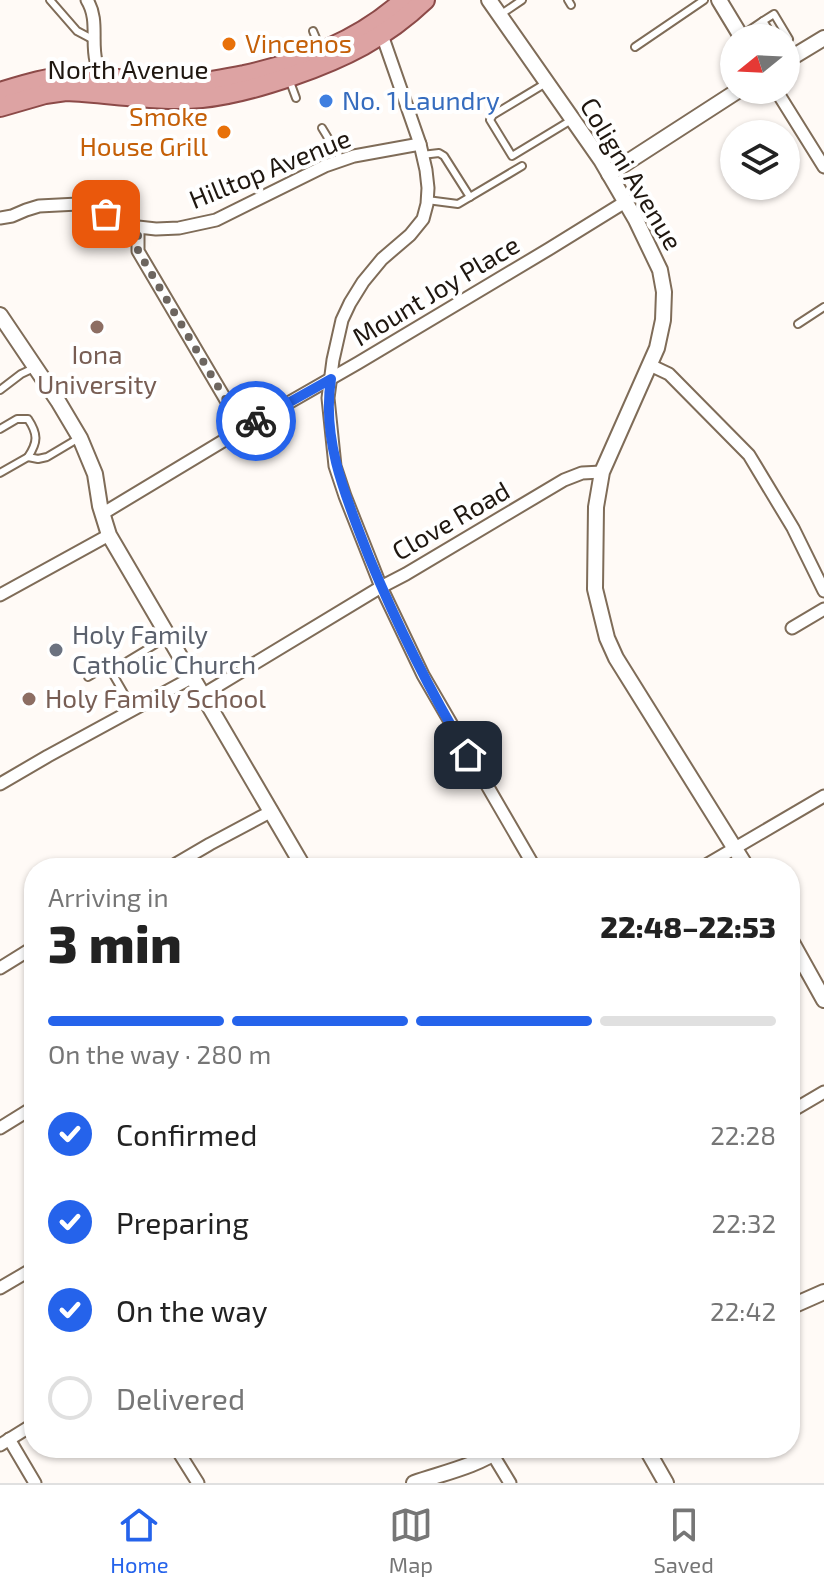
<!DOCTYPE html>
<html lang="en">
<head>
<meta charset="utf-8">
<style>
  body { margin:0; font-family:"Exo 2",sans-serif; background:#f2f2f2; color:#222; height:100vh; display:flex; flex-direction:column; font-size:30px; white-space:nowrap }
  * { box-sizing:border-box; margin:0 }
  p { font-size:26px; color:#767676 }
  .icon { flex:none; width:44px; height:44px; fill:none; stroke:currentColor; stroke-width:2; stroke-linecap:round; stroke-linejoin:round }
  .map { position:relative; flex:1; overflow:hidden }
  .drawer { position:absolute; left:24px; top:858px; width:776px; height:600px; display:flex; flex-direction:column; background:#fff; border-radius:32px; box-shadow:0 2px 6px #0004 }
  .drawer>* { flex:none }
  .needle { width:52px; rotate:252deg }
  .tools { position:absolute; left:720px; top:24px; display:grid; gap:16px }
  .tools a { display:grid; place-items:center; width:80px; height:80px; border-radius:50%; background:#fff; box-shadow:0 2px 6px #0004; font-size:40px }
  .pin { position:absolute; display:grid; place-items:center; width:68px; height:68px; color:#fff; margin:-34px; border-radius:16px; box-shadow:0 4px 12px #0006 }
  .courier { position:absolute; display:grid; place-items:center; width:80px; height:80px; margin:-40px; border:6px solid #2563eb; border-radius:50%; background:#fff; color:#222; box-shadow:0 2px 10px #0007 }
  .overview em { font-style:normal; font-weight:800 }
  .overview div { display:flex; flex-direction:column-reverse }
  .overview { display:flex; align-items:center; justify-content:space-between; height:136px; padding:0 24px }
  h1 { font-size:52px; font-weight:800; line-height:60px }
  .bar { display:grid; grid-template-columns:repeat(4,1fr); gap:12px 8px; align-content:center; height:96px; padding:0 24px }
  .bar i { height:10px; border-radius:6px; background:#e0e0e0 }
  .bar .active { background:#2563eb }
  .bar p { grid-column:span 4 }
  ol { padding:0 24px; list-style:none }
  li { display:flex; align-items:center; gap:24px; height:88px }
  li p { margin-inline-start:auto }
  li .icon { padding:8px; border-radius:50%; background:#2563eb; color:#fff; stroke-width:4 }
  li:last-child { color:#767676 }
  li i { width:44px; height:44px; border:4px solid #e0e0e0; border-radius:50% }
  .dock { display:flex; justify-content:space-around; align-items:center; height:112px; border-top:2px solid #e0e0e0; background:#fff; font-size:22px; color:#767676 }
  .dock a { display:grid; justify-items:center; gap:4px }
  .dock .active { color:#2563eb }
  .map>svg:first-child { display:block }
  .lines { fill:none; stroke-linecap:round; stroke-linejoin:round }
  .service-casing { stroke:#7f6c58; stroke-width:10 }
  .minor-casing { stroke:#7f6c58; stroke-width:15 }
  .tertiary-casing { stroke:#7f6c58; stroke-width:18 }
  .primary-casing { stroke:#8c4a48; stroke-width:22 }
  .service { stroke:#fff; stroke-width:6 }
  .minor { stroke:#fff; stroke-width:11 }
  .tertiary { stroke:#fff; stroke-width:14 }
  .primary { stroke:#dda3a3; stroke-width:18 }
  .done { stroke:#6d6660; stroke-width:8; stroke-dasharray:0 14.4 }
  .route { stroke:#2563eb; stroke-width:10 }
  .food-dot { fill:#e8710a; stroke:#fff; stroke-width:3 }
  .shop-dot { fill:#3f7fe0; stroke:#fff; stroke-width:3 }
  .education-dot { fill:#8d6e63; stroke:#fff; stroke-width:3 }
  .worship-dot { fill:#6b7280; stroke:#fff; stroke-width:3 }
  .labels { text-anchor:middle; stroke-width:8; stroke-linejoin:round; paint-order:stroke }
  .food-label { font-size:26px; fill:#c56008; stroke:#fff; text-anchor:start }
  .street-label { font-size:26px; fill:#1f1710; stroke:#fff }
  .shop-label { font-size:26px; fill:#366cbe; stroke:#fff; text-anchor:start }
  .education-label { font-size:26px; fill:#785e54; stroke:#fff }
  .worship-label { font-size:26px; fill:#5b616d; stroke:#fff; text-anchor:start }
</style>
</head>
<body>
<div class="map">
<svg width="824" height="1483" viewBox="0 0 824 1483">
  <rect width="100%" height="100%" fill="#fffaf6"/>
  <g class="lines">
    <!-- service casing -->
    <g class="service-casing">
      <g id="service">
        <path d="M 50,0 L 77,31 L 94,40"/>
        <path d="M 568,0 L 571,5"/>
        <path d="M 500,15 L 522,0"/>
        <path d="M 763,21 L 774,14 L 789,39 L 786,42"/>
        <path d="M 313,31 L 321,50"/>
        <path d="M 741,36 L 763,21 L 774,38"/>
        <path d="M 635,47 L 704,0"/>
        <path d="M 289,79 L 296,98"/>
        <path d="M 546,83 L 493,115 L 490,120 L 512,156 L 573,119"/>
        <path d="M 184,101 L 187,119"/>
        <path d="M 322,128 L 342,161"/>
        <path d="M 422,155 L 439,153 L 444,156 L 470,197"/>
        <path d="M 427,200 L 458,204 L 522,166"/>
        <path d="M 798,324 L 824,307"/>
        <path d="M 0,390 L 21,374 L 36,367"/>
        <path d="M 0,429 L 17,419 L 28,419 C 38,434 38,442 28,457"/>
        <path d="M 0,473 L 28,457 L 38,459 L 47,457 L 79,438"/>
        <path d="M 88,677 L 100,670 L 111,671"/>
        <path d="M 133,709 L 111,671 L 169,636"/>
      </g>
    </g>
    <!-- minor casing -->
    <g class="minor-casing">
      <g id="minor">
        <path d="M 87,0 C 99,19 91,41 96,61 C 97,68 101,74 101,81"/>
        <path d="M 381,32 L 420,144 L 426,170 L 428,188 L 427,204 L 423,219 L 410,235 L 382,259 L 363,282 L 350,303 L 342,320 L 333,360 L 328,398 L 335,466 L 345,496 L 381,587 L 423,675 L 535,868"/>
        <path d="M 776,90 L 824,167"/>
        <path d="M 0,218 L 12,216 L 26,210 L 39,206 L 78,204 L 91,208 L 138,227 L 156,229 L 179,228 L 216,220 L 325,166 L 354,156 L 420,144"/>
        <path d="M 138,227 L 138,251 L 243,429"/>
        <path d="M 650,365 L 669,374 L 749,455 L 793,528 L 824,591"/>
        <path d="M 102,514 L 243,429 L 358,363 L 549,249 L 625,202"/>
        <path d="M 0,595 L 109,535"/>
        <path d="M 792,628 L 824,609"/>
        <path d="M 204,694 L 381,587 L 406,574 L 564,480 L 582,473 L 602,472"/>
        <path d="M 0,784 L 48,756 L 193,677"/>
        <path d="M 169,868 L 210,844 L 272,811"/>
        <path d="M 701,868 L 824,796"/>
        <path d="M 0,968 L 34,947"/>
        <path d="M 790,1112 L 824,1092"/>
        <path d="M 0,1128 L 34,1107"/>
        <path d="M 0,1288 L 34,1268"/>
        <path d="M 9,1439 L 35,1483"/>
        <path d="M 0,1445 L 34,1424"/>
        <path d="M 176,1448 L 198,1483"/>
        <path d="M 493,1455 L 510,1483"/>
      </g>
    </g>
    <!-- tertiary casing -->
    <g class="tertiary-casing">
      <g id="tertiary">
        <path d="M 489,0 L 601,160 L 636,220 L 660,270 L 664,292 L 663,320 L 657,348 L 602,472 L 596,507 L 595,589 L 607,638 L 616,658 L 747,868"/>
        <path d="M 719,0 L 742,38"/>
        <path d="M 786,61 L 824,38"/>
        <path d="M 609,174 L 739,90"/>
        <path d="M 0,315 L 58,401 L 80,438 L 95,474 L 100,506 L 109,535 L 304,868"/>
        <path d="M 790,939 L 824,1000"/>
        <path d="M 790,1307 L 824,1292"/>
        <path d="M 646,1448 L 666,1483"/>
        <path d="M 414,1483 C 443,1473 477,1466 502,1448"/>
      </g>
    </g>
    <!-- primary casing -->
    <g class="primary-casing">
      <g id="primary">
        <path d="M 0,92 C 23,85 48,77 72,76 C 109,75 146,85 183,84 C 204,83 223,79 244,75 C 303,62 359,41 404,0"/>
        <path d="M 0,107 L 45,94 L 66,91 C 110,93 159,102 202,98 C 233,95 263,86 292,76 C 344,58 385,38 425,0"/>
      </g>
    </g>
    <!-- service -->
    <use href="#service" class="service"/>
    <!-- minor -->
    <use href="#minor" class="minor"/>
    <!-- tertiary -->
    <use href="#tertiary" class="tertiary"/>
    <!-- primary -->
    <use href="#primary" class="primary"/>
  </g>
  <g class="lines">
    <!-- done -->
    <path class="done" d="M 106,214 L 138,227 L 138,251 L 243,429 L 256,421"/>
    <!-- route -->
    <path class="route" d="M 256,421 L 331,379 C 321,441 347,500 369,557 C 397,625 430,691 468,755"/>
  </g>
  <!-- markers -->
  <g class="food-dot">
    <circle cx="229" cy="44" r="8"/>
    <circle cx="224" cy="132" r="8"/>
  </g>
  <circle class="shop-dot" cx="326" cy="101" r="8"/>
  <g class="education-dot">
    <circle cx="97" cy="327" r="8"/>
    <circle cx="29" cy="699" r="8"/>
  </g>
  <circle class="worship-dot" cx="56" cy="650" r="8"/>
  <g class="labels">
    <!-- food labels -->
    <g class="food-label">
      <text x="245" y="53">Vincenos</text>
      <text x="208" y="126" text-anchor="end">Smoke<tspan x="208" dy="30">House Grill</tspan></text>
    </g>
    <!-- street labels -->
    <g class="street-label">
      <text x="128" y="79">North Avenue</text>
      <text transform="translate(270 169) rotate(-22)" y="9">Hilltop Avenue</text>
      <text transform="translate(631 174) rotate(59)" y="9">Coligni Avenue</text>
      <text transform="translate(436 291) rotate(-31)" y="9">Mount Joy Place</text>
      <text transform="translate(451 521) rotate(-30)" y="9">Clove Road</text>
    </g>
    <!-- shop labels -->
    <g class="shop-label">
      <text x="342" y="110">No. 1 Laundry</text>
    </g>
    <!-- education labels -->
    <g class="education-label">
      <text x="97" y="364">Iona<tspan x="97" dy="30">University</tspan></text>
      <text x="45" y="708" text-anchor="start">Holy Family School</text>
    </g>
    <!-- worship labels -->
    <g class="worship-label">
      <text x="72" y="644">Holy Family<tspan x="72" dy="30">Catholic Church</tspan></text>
    </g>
  </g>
</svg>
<div class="tools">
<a><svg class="needle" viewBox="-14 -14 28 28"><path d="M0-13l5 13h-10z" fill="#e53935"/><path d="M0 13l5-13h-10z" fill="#767676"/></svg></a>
<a><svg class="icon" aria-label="layers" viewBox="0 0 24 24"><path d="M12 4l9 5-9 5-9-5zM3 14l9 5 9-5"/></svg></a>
</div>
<div class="pin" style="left:106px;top:214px;background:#ea580c"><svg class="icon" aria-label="bag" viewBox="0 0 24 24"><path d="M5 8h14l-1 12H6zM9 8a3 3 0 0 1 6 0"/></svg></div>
<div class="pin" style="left:468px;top:755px;background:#1f2937"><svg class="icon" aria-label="home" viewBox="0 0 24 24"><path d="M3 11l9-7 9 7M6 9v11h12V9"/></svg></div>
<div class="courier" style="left:256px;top:421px"><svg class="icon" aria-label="bike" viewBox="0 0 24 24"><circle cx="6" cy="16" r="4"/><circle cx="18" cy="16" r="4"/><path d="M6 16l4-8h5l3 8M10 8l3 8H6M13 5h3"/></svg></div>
<section class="drawer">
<div class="overview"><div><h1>3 min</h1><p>Arriving in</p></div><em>22:48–22:53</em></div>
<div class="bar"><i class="active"></i><i class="active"></i><i class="active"></i><i></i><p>On the way · 280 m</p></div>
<ol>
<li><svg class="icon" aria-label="check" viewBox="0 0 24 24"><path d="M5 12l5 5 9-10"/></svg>Confirmed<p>22:28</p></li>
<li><svg class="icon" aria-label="check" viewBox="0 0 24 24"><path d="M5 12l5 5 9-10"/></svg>Preparing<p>22:32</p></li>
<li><svg class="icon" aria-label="check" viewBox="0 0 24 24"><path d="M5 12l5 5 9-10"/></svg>On the way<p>22:42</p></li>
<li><i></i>Delivered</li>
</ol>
</section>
</div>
<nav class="dock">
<a class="active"><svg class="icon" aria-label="home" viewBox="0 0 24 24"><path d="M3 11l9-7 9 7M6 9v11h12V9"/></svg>Home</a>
<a><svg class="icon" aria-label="map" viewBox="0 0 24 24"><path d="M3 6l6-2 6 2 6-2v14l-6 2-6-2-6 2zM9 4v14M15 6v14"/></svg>Map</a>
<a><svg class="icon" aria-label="saved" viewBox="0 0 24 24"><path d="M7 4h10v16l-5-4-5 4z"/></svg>Saved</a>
</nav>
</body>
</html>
